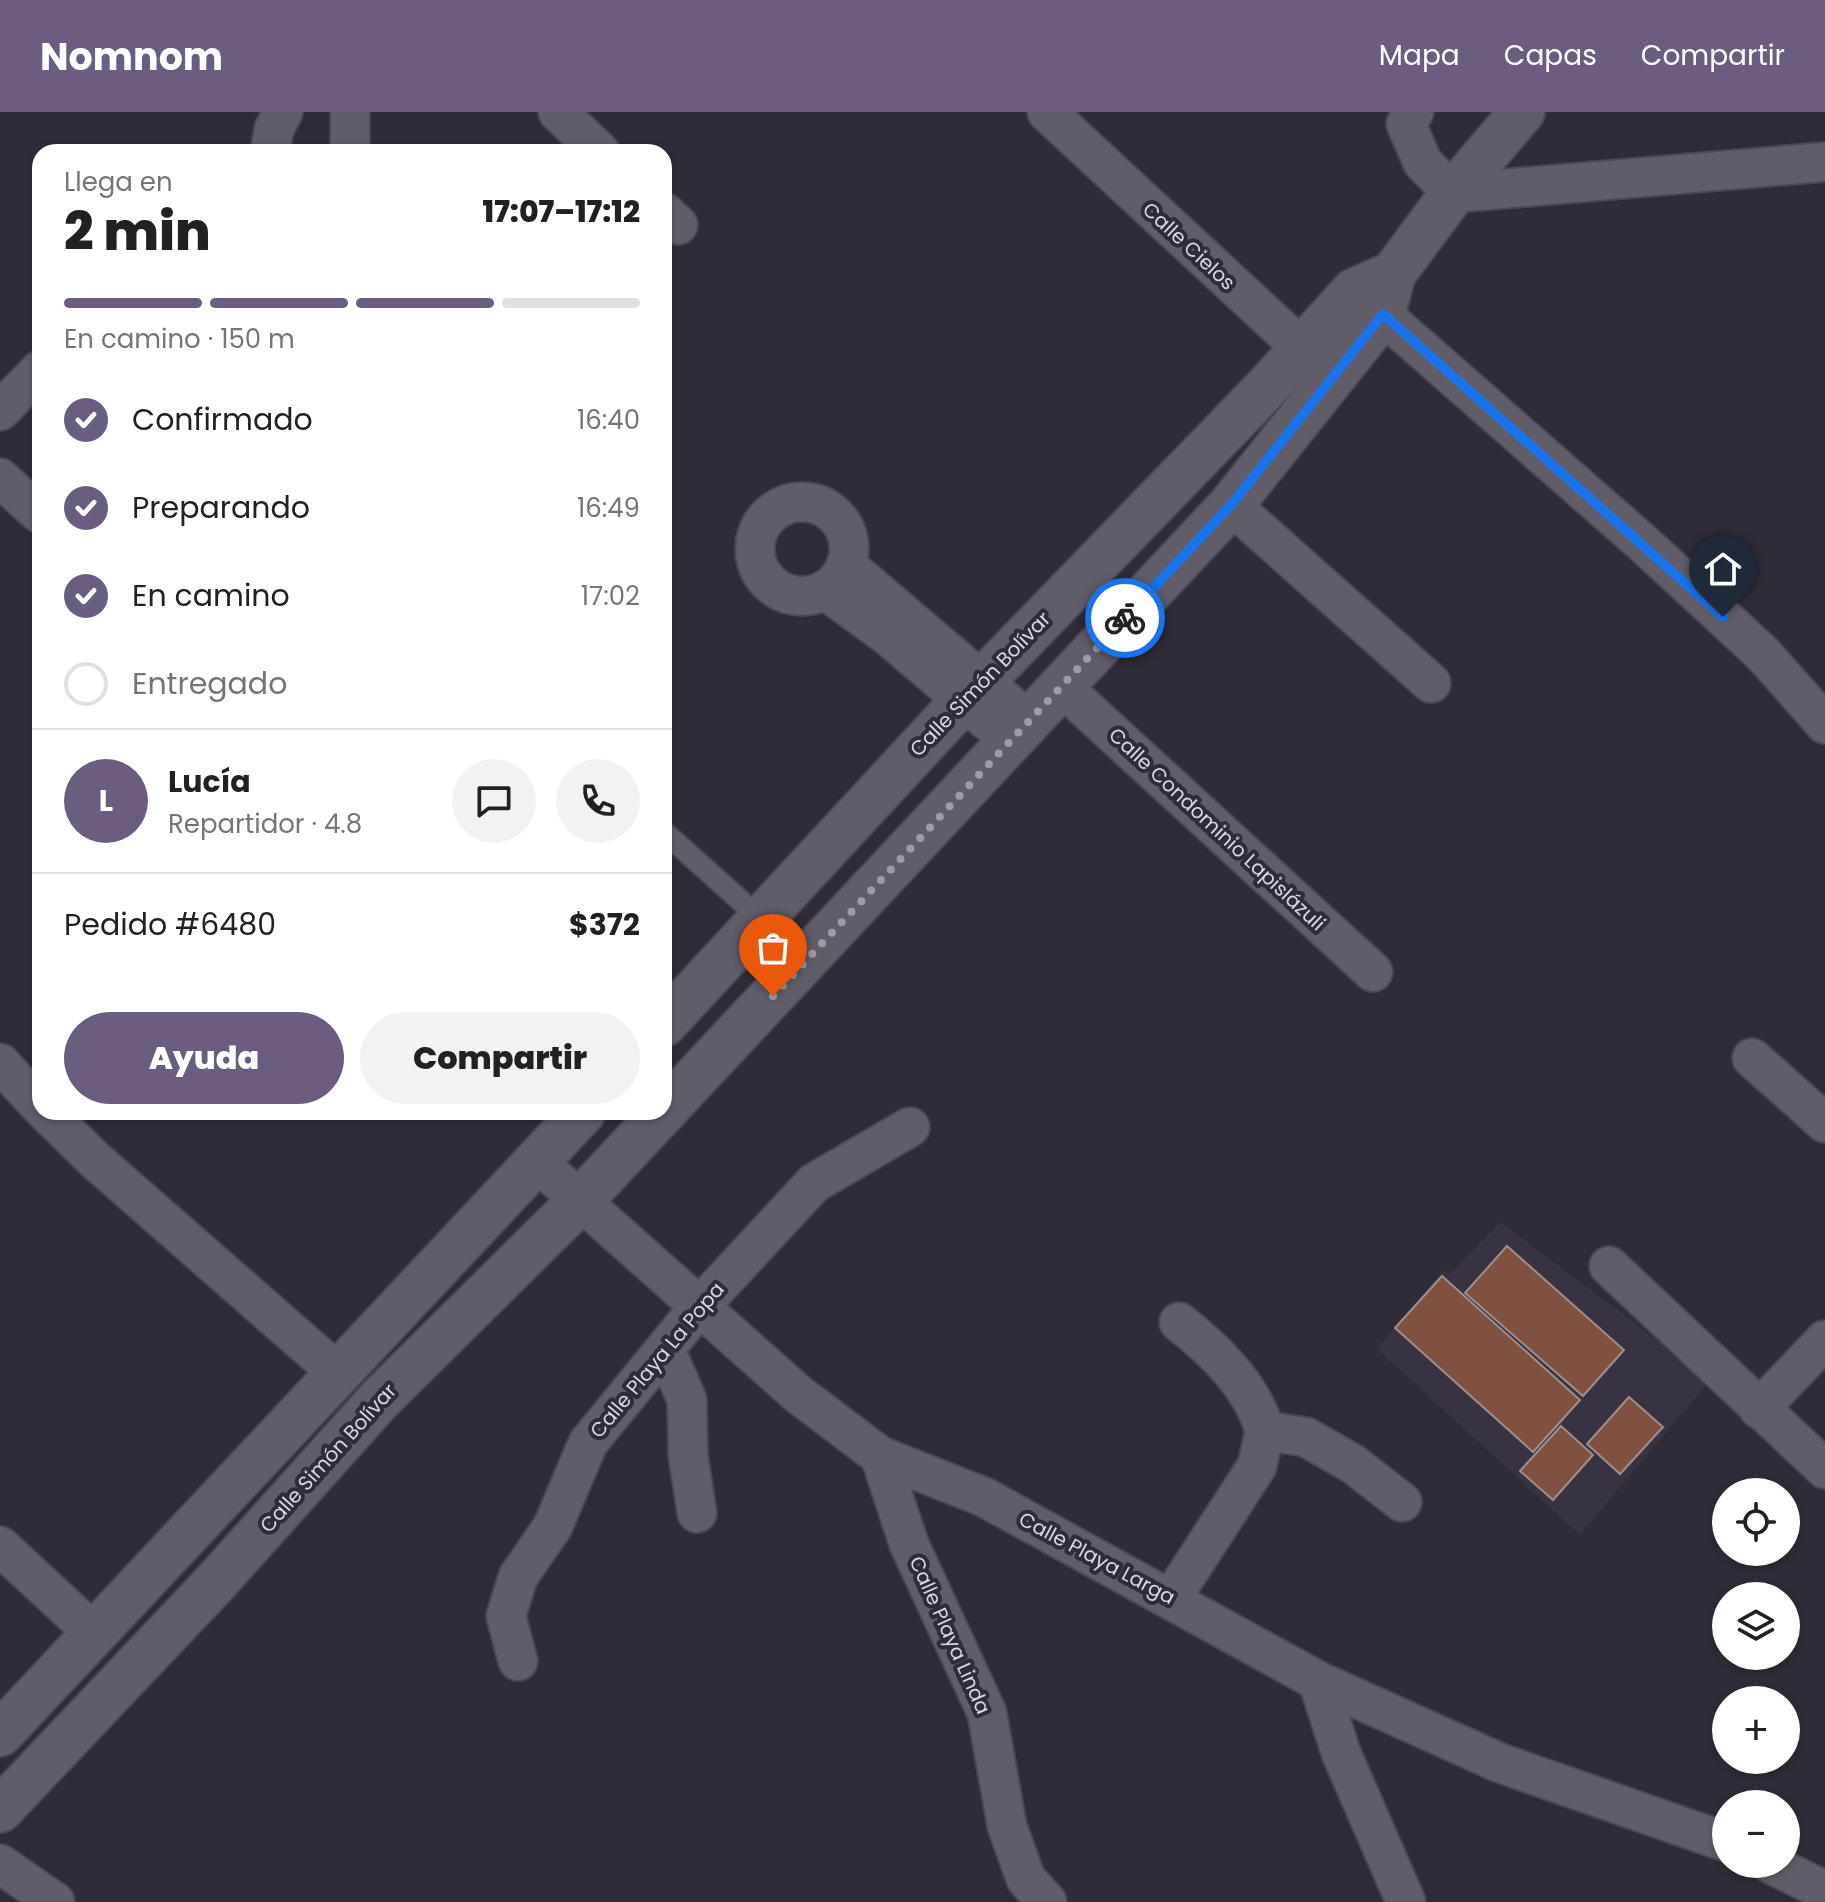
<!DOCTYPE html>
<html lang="es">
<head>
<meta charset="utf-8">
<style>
  body { margin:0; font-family:Poppins,sans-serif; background:#f2f2f2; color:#202124; height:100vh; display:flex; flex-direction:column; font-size:30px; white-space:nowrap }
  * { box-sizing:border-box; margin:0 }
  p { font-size:26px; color:#757577 }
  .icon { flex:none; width:44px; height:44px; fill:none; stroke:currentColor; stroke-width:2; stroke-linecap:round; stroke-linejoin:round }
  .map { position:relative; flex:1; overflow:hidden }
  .details { position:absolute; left:32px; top:32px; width:640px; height:976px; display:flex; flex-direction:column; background:#fff; border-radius:24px; box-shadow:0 2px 6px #0004 }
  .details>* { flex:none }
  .buttons { position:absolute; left:1712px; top:1366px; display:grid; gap:16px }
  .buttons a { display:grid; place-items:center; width:88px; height:88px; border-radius:50%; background:#fff; box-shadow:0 2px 6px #0004; font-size:40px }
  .pin { position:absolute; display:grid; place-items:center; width:68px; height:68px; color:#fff; margin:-82px -34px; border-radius:50% 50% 50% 0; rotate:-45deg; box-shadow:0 0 8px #0007 }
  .pin .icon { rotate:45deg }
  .courier { position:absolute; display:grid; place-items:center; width:80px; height:80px; margin:-40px; border:6px solid #1a73e8; border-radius:50%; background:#fff; color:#222; box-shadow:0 2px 10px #0007 }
  .head em { font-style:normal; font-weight:800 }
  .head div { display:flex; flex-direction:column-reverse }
  .head { display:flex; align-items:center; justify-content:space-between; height:136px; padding:0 32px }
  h1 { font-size:52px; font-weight:800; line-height:60px }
  .bar { display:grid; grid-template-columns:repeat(4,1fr); gap:12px 8px; align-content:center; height:96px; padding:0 32px }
  .bar i { height:10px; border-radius:6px; background:#e0e0e0 }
  .bar .on { background:#6a5d80 }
  .bar p { grid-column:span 4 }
  .line { display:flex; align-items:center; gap:20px; padding:0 32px; border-top:2px solid #e0e0e0 }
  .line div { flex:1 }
  .round { display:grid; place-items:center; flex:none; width:84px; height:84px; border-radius:42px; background:#f2f2f2 }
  ol { padding:0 32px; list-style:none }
  li { display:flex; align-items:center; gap:24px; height:88px }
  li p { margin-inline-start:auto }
  li .icon { padding:8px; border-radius:50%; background:#6a5d80; color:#fff; stroke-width:4 }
  li:last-child { color:#757577 }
  li i { width:44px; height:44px; border:4px solid #e0e0e0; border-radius:50% }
  .cta { display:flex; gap:16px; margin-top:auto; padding:16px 32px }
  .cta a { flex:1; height:92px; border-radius:48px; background:#6a5d80; color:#fff; font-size:32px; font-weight:800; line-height:92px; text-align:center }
  .cta a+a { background:#f2f2f2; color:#202124 }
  header { display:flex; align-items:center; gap:48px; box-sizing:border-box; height:112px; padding:0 40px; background:#6a5d80; color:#fff }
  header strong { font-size:38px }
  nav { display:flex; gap:44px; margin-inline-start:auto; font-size:28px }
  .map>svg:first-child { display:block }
  .built { fill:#383243 }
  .building { fill:#805041; stroke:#9f8f8b; stroke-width:2 }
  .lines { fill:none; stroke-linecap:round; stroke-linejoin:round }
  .service-casing { stroke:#4a4750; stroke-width:24 }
  .minor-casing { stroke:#4a4750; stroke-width:42 }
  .secondary-casing { stroke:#4a4750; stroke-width:48 }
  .service { stroke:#605d69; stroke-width:20 }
  .minor { stroke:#605d69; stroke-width:38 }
  .secondary { stroke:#605d69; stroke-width:44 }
  .done { stroke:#9e9ba4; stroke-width:8; stroke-dasharray:0 14.4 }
  .route { stroke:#1a73e8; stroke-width:10 }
  .labels { text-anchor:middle; stroke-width:8; stroke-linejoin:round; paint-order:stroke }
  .street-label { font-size:20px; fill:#d9d7df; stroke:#302c37 }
</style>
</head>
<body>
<header>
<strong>Nomnom</strong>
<nav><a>Mapa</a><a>Capas</a><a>Compartir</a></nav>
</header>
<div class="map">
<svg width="1825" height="1790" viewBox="0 0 1825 1790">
  <rect width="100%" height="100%" fill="#302c37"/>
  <!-- built -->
  <path class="built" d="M 1501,1110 L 1710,1268 L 1580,1423 L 1377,1237 L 1443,1158 L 1450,1162 Z"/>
  <!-- building -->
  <g class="building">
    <path d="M 1507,1134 L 1624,1238 L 1583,1284 L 1465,1181 Z"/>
    <path d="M 1442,1164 L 1580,1288 L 1533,1340 L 1395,1216 Z"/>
    <path d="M 1629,1285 L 1663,1315 L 1620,1362 L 1587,1332 Z"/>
    <path d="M 1561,1314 L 1593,1343 L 1553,1388 L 1520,1359 Z"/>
  </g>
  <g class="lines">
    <!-- service casing -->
    <g class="service-casing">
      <path id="service" d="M 664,720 L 761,807"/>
    </g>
    <!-- minor casing -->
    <g class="minor-casing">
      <g id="minor">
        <path d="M 350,0 L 350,40"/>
        <path d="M 558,0 L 600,40"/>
        <path d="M 1047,0 L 1323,256"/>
        <path d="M 1414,0 L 1406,12 L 1423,51 L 1453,81 L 1825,50"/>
        <path d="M 270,40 L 274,17 L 283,0"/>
        <path d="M 664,100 L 678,113"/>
        <path d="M 1360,183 L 1645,433 L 1763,542 L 1825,612"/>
        <path d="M 0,299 L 40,258"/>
        <path d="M 0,366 L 40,402"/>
        <circle cx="802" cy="437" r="47"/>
        <path d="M 1231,393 L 1431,571"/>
        <path d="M 846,453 L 1029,609"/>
        <path d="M 825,478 L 887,523 L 1012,630"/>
        <path d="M 1061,574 L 1373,860"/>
        <path d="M 1752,946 L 1825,1011"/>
        <path d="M 0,951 L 40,994"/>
        <path d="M 46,1000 L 95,1048 L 338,1261"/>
        <path d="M 537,1050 L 798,1282 L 880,1344 L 984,1385 L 1318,1569 L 1500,1651 L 1726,1730"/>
        <path d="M 1609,1154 L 1825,1357"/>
        <path d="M 1179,1210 C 1216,1239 1252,1274 1265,1319"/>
        <path d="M 665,1237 L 687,1288 L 688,1343 L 697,1401"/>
        <path d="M 1759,1297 L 1825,1228"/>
        <path d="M 1265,1319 L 1306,1325 L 1353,1352 L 1402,1390"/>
        <path d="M 880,1344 L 909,1432 L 987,1601 L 1007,1714 L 1026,1767 L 1047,1790"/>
        <path d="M 0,1434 L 96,1523"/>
        <path d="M 1171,1487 L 1257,1354 L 1265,1319"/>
        <path d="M 518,1549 L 506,1504 L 518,1465 L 553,1414 L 588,1331 L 700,1194 L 814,1071 L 910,1015"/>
        <path d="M 1318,1569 L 1341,1641 L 1406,1790"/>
        <path d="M 0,1752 L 55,1790"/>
        <path d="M 1771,1752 L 1817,1775 L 1825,1785"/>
      </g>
    </g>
    <!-- secondary casing -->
    <g class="secondary-casing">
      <g id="secondary">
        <path d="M 664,912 L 964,588 L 1270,272 L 1354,179 L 1393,162"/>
        <path d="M 0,1622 L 583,1000"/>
        <path d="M 0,1698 L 215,1471 L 379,1288 L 580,1089 L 1231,393 L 1383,202 L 1393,162 L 1453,81 L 1522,0"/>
      </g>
    </g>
    <!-- service -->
    <use href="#service" class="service"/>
    <!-- minor -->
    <use href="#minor" class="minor"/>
    <!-- secondary -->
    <use href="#secondary" class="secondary"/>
  </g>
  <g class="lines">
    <!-- done -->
    <path class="done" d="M 773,884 L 1125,506"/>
    <!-- route -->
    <path class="route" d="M 1125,506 L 1231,393 L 1383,202 L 1723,505"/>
  </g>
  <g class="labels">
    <!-- street labels -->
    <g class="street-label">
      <text transform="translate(1189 134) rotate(43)" y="7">Calle Cielos</text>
      <text transform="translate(980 572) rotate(-46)" y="7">Calle Simón Bolívar</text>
      <text transform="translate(1217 717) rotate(43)" y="7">Calle Condominio Lapislázuli</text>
      <text transform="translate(657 1248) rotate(-50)" y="7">Calle Playa La Popa</text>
      <text transform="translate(328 1346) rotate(-48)" y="7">Calle Simón Bolívar</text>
      <text transform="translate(1097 1446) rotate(28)" y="7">Calle Playa Larga</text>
      <text transform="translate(950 1523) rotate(66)" y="7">Calle Playa Linda</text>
    </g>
  </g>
</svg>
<div class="buttons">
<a><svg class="icon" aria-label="locate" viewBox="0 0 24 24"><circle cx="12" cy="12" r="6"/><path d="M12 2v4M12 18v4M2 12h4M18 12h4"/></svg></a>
<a><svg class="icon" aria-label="layers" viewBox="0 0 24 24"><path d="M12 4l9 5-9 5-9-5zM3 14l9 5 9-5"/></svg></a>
<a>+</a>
<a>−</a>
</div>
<div class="pin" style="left:773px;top:884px;background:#ea580c"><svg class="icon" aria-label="bag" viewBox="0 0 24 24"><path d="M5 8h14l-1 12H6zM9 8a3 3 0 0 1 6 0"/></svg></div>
<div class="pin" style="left:1723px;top:505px;background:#1f2937"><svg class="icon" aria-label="home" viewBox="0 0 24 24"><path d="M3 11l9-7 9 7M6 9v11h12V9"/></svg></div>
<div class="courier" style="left:1125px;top:506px"><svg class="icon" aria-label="bike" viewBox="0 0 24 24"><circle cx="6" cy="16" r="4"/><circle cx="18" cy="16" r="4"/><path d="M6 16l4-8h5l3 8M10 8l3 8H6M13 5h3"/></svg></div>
<section class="details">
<div class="head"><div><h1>2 min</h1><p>Llega en</p></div><em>17:07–17:12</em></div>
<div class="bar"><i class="on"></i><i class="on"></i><i class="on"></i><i></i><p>En camino · 150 m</p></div>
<ol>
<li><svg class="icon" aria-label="check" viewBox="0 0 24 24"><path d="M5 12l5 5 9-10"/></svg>Confirmado<p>16:40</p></li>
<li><svg class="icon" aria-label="check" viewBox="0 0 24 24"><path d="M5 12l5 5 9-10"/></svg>Preparando<p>16:49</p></li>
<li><svg class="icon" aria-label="check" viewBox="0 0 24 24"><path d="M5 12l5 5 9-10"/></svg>En camino<p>17:02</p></li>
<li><i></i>Entregado</li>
</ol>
<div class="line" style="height:144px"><b class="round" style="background:#6a5d80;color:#fff">L</b><div><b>Lucía</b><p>Repartidor · 4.8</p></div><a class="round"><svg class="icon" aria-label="chat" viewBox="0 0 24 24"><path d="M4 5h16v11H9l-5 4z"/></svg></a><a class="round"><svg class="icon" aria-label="phone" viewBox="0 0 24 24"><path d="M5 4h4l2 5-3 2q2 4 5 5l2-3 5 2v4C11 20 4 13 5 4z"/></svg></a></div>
<div class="line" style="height:104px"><div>Pedido #6480</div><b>$372</b></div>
<div class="cta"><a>Ayuda</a><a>Compartir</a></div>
</section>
</div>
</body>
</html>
